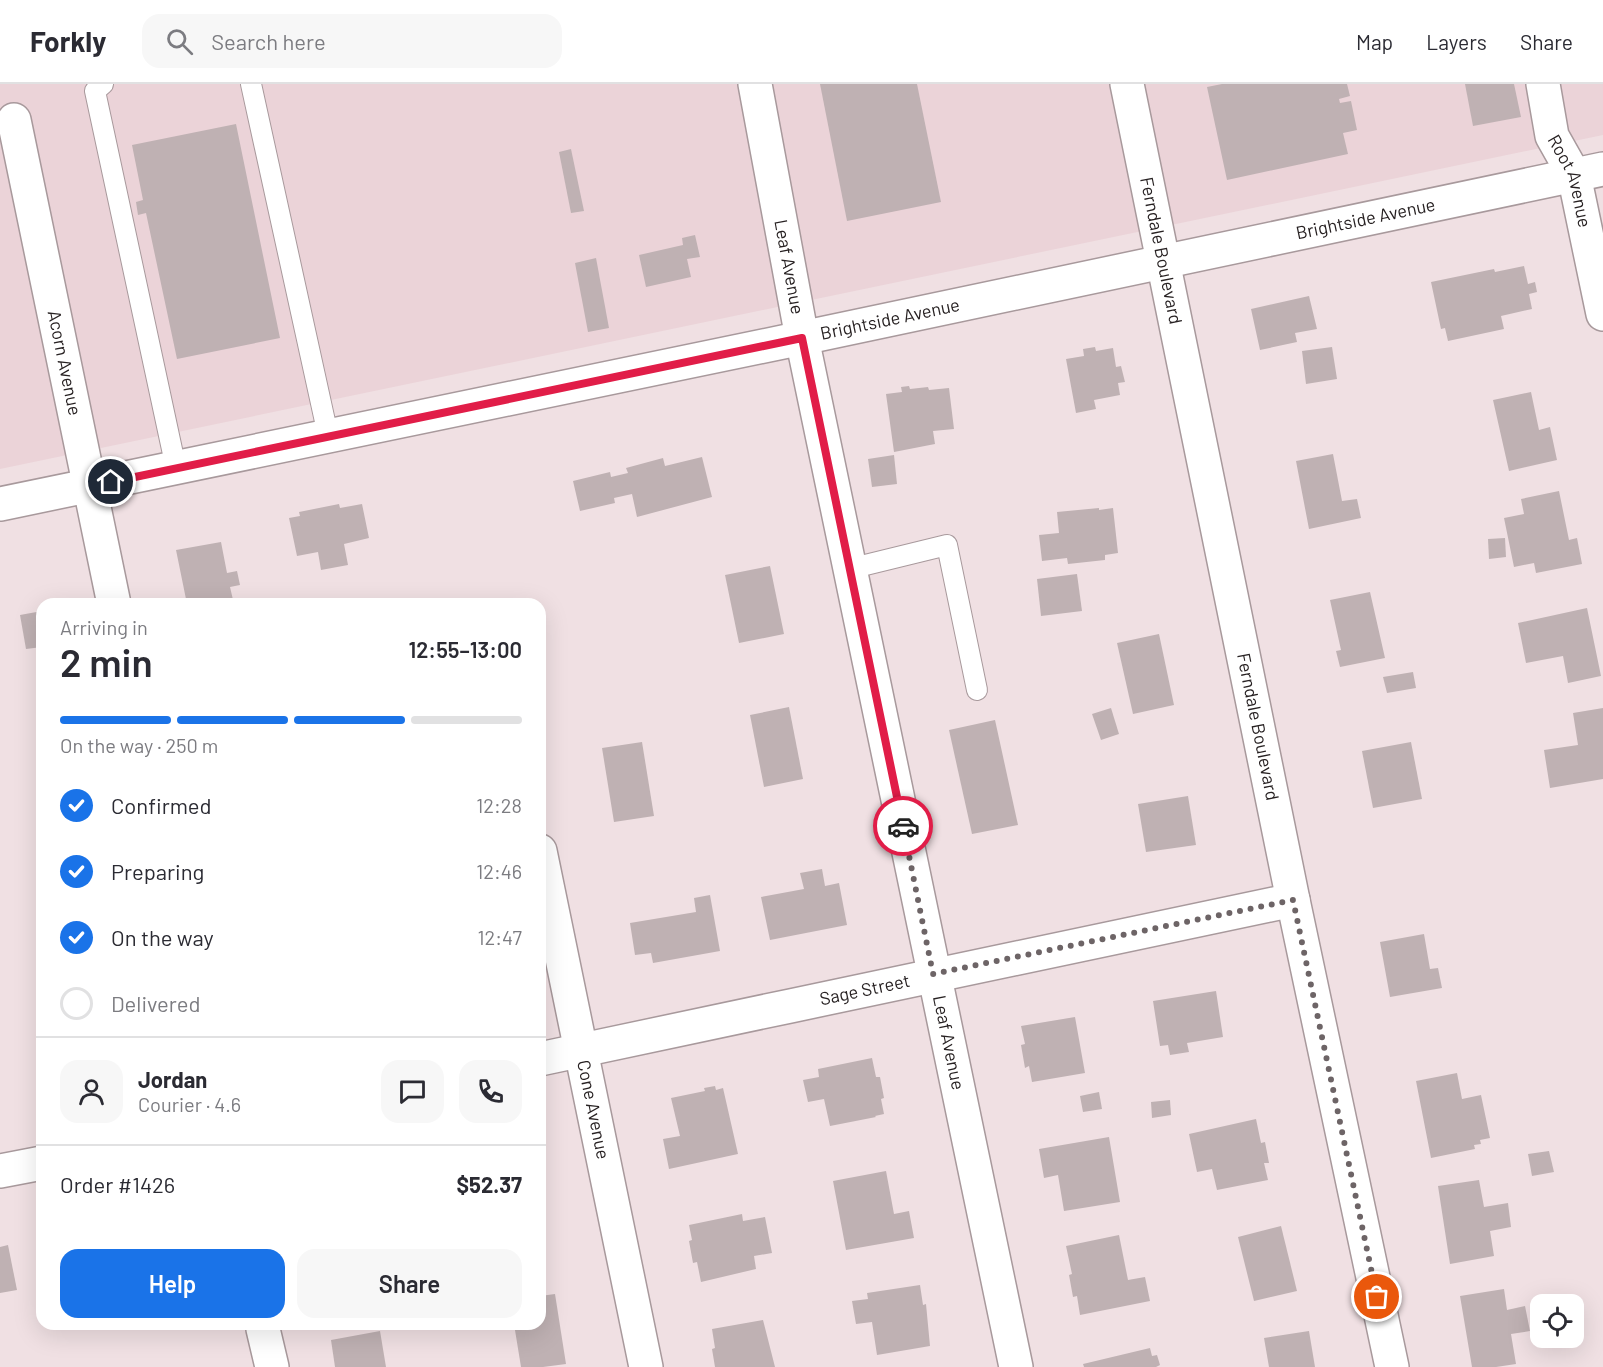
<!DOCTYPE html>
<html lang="en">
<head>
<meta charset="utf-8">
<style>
  body { margin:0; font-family:Barlow,sans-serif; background:#f7f7f7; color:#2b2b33; height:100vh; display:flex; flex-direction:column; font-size:22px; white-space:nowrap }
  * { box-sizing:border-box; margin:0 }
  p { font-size:20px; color:#7c7c81 }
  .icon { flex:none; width:33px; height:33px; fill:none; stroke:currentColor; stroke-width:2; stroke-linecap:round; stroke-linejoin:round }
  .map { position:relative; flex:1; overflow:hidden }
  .panel { position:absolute; left:36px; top:514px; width:510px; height:732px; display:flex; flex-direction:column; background:#fff; border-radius:18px; box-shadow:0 6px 24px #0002 }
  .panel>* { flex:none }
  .tools { position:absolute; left:1530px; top:1210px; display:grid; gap:12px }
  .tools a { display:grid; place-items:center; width:54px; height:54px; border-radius:12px; background:#fff; box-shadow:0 6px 24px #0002; font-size:30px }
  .pin { position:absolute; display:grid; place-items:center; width:51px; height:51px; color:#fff; margin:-26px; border:3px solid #fff; border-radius:50%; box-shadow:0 2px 6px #0007 }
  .courier { position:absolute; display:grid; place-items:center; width:60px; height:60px; margin:-30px; border:4px solid #e11d48; border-radius:50%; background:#fff; color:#222; box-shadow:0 2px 8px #0007 }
  .headline em { font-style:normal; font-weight:600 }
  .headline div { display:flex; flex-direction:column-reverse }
  .headline { display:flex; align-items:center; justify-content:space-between; height:102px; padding:0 24px }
  h1 { font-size:39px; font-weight:600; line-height:45px }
  .bar { display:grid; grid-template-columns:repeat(4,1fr); gap:9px 6px; align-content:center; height:72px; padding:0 24px }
  .bar i { height:8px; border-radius:4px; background:#e1e1e2 }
  .bar .current { background:#1a73e8 }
  .bar p { grid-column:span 4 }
  .line { display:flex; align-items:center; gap:15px; padding:0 24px; border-top:2px solid #e1e1e2 }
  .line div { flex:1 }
  .round { display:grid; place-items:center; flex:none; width:63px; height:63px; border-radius:18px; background:#f7f7f7 }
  ol { padding:0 24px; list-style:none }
  li { display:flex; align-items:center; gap:18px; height:66px }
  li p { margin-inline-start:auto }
  li .icon { padding:6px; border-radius:50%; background:#1a73e8; color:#fff; stroke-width:4 }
  li:last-child { color:#7c7c81 }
  li i { width:33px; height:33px; border:3px solid #e1e1e2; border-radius:50% }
  .primary-button { display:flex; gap:12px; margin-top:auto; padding:12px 24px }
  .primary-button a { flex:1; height:69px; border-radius:18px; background:#1a73e8; color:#fff; font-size:24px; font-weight:600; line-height:69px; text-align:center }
  .primary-button a+a { background:#f7f7f7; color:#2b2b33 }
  header { display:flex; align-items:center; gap:36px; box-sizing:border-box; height:84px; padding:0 30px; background:#fff; border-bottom:2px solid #e1e1e2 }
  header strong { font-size:28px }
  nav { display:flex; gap:33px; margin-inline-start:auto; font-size:21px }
  .search { width:420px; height:54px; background:#f7f7f7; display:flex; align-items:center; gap:15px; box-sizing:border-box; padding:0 21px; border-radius:18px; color:#7c7c81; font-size:22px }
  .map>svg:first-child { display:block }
  .built { fill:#ebd3d8 }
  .building { fill:#bfb1b3 }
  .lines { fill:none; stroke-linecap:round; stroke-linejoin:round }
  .lane-casing { stroke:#a8999c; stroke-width:22 }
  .street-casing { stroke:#a8999c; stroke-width:36 }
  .lane { stroke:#fff; stroke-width:20 }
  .street { stroke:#fff; stroke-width:33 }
  .done { stroke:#6d6466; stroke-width:6; stroke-dasharray:0 10.8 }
  .route { stroke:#e11d48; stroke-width:8 }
  .labels { text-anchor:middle; stroke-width:5; stroke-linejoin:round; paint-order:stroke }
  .street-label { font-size:18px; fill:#272122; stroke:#fdeef0 }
</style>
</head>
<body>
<header>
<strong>Forkly</strong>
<div class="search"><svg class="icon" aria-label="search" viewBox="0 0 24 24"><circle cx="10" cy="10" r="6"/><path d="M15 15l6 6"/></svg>Search here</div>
<nav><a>Map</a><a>Layers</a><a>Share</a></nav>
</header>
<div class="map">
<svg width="1603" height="1283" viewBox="0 0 1603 1283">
  <rect width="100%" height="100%" fill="#f0e0e3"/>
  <!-- built -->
  <path class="built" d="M 0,0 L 1603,0 L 1603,51 L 0,385 Z"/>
  <!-- building -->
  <g class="building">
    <path d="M 820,0 L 917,0 L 941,118 L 847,137 Z"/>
    <path d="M 1222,0 L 1347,0 L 1350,12 L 1339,15 L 1340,19 L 1351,17 L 1357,46 L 1343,49 L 1348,70 L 1227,96 L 1207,3 Z"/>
    <path d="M 1465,0 L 1514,0 L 1521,33 L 1473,42 Z"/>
    <path d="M 236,40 L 280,254 L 177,275 L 146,129 L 138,131 L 136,118 L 143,116 L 132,61 Z"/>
    <path d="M 571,65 L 584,127 L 571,129 L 559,68 Z"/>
    <path d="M 695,151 L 700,173 L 687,175 L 691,193 L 646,203 L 639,171 L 683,161 L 682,154 Z"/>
    <path d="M 596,174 L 609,244 L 588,248 L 575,179 Z"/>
    <path d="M 1524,182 L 1528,200 L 1535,198 L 1537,208 L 1529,210 L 1532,225 L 1501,232 L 1504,245 L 1448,257 L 1445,244 L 1441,245 L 1431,198 L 1494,185 L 1495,188 Z"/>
    <path d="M 1309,212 L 1317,245 L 1295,249 L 1297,258 L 1260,266 L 1251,225 Z"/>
    <path d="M 1095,263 L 1096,267 L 1113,264 L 1116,283 L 1121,282 L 1125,298 L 1118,299 L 1120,311 L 1094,316 L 1096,325 L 1076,329 L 1066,275 L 1084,272 L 1083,265 Z"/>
    <path d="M 1332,263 L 1337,295 L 1306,300 L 1302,267 Z"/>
    <path d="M 909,302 L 910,305 L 928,303 L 929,306 L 949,304 L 954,345 L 933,347 L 935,360 L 894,368 L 886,310 L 902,308 L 901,303 Z"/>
    <path d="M 1531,308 L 1539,346 L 1550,343 L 1557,376 L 1509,387 L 1493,316 Z"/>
    <path d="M 1333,370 L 1342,417 L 1357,415 L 1361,434 L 1309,445 L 1296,377 Z"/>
    <path d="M 894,371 L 897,400 L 872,403 L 868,375 Z"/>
    <path d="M 702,373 L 712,413 L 637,433 L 632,410 L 614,414 L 615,419 L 580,427 L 573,397 L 610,388 L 611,393 L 628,389 L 626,384 L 663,374 L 665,382 Z"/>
    <path d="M 1559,407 L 1569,456 L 1577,454 L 1582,480 L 1536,489 L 1534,479 L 1514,483 L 1504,434 L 1524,430 L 1521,415 Z"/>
    <path d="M 339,420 L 340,424 L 362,420 L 369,454 L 344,460 L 348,481 L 321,486 L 318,468 L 297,472 L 289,434 L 300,432 L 299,428 Z"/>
    <path d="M 1099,424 L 1099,426 L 1113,424 L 1118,469 L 1105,471 L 1105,476 L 1068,480 L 1067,474 L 1042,477 L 1039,451 L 1059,449 L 1057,428 Z"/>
    <path d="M 1505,454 L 1506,473 L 1489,475 L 1488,455 Z"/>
    <path d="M 221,458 L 227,489 L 237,487 L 240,501 L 230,503 L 234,520 L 187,520 L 176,466 Z"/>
    <path d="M 770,482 L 784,550 L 739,559 L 725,491 Z"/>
    <path d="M 1077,490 L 1082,527 L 1041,532 L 1037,495 Z"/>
    <path d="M 1370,508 L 1385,574 L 1340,583 L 1336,567 L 1341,566 L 1330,516 Z"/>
    <path d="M 1587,524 L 1601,592 L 1568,599 L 1563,572 L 1526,579 L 1518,539 Z"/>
    <path d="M 42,527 L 42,563 L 26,565 L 20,531 Z"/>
    <path d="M 1159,550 L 1174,621 L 1133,630 L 1117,559 Z"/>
    <path d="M 1413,588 L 1416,604 L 1387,609 L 1383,593 Z"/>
    <path d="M 789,623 L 803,695 L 764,703 L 750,631 Z"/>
    <path d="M 1111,624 L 1119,650 L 1101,656 L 1092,630 Z"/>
    <path d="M 1603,624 L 1603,695 L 1550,704 L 1544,666 L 1578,661 L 1573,629 Z"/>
    <path d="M 995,636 L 1018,741 L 972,750 L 949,646 Z"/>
    <path d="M 642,658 L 654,732 L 614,738 L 602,664 Z"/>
    <path d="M 1411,658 L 1422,715 L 1373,724 L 1362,667 Z"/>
    <path d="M 1188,712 L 1196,761 L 1146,768 L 1138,720 Z"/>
    <path d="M 822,785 L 825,802 L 839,799 L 847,841 L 770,856 L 761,813 L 804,805 L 800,789 Z"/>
    <path d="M 710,811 L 720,867 L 653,879 L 651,869 L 635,871 L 630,839 L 696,828 L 694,814 Z"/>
    <path d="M 1424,850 L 1430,885 L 1438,884 L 1442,904 L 1390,913 L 1380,858 Z"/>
    <path d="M 1216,907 L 1223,953 L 1187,959 L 1189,968 L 1170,971 L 1168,961 L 1160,962 L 1153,917 Z"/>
    <path d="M 1075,933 L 1085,989 L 1032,998 L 1029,982 L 1025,984 L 1021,961 L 1025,960 L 1021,942 Z"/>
    <path d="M 872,974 L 876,993 L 880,993 L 884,1014 L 881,1015 L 884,1030 L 875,1032 L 876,1033 L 830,1042 L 824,1015 L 808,1018 L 803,996 L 819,993 L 818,985 Z"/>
    <path d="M 1457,989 L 1462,1015 L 1481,1011 L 1490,1054 L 1480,1056 L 1481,1060 L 1474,1061 L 1475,1065 L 1431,1074 L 1416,997 Z"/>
    <path d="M 715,1002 L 716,1006 L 723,1004 L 738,1070 L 669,1085 L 663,1055 L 680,1052 L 671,1014 L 705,1007 L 704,1004 Z"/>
    <path d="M 1099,1008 L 1102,1025 L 1083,1028 L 1080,1012 Z"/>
    <path d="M 1170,1016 L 1171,1031 L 1152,1034 L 1151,1018 Z"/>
    <path d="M 1256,1035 L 1261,1059 L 1265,1058 L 1269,1079 L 1264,1079 L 1268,1096 L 1217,1106 L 1212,1085 L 1197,1088 L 1189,1050 Z"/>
    <path d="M 1109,1053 L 1120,1118 L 1064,1127 L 1058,1091 L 1044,1094 L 1039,1065 Z"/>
    <path d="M 1549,1067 L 1554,1088 L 1532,1092 L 1528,1070 Z"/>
    <path d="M 886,1087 L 894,1130 L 909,1127 L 914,1154 L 846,1166 L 833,1097 Z"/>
    <path d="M 1479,1096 L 1484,1123 L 1508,1119 L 1511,1143 L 1490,1147 L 1494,1172 L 1450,1180 L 1438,1102 Z"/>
    <path d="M 742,1130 L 743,1137 L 765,1133 L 772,1169 L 754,1172 L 756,1185 L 701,1198 L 697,1178 L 693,1179 L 689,1157 L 692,1156 L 689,1141 Z"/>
    <path d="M 1281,1142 L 1297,1207 L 1254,1217 L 1238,1153 Z"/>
    <path d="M 1119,1151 L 1128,1196 L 1145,1193 L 1150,1217 L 1080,1231 L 1077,1212 L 1073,1213 L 1069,1191 L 1072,1190 L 1066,1162 Z"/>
    <path d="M 8,1161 L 17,1206 L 0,1209 L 0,1163 Z"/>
    <path d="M 920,1201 L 923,1221 L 926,1220 L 930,1262 L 877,1271 L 872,1238 L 856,1240 L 852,1217 L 868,1215 L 867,1209 Z"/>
    <path d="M 1504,1205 L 1507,1226 L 1525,1222 L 1530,1247 L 1511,1250 L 1516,1280 L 1496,1283 L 1472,1283 L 1460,1212 Z"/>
    <path d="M 555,1210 L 566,1280 L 543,1283 L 521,1283 L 514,1240 L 540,1240 L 540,1212 Z"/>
    <path d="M 763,1236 L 775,1283 L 715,1283 L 712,1265 L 715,1264 L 712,1245 Z"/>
    <path d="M 380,1247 L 386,1283 L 335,1283 L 331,1256 Z"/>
    <path d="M 1309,1247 L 1315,1283 L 1269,1283 L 1264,1254 Z"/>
    <path d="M 1150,1264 L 1152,1272 L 1157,1271 L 1160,1281 L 1156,1283 L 1084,1283 L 1083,1280 Z"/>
  </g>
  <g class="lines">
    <!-- lane casing -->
    <g class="lane-casing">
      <g id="lane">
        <path d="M 103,0 L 95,7 L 176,384"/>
        <path d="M 251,0 L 328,351"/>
        <path d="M 849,485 L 947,461 L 977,606"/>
      </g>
    </g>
    <!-- street casing -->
    <g class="street-casing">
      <g id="street">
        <path id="s1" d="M 755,0 L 802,254 L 1016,1283"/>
        <path id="s2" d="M 1127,0 L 1293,816 L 1392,1283"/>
        <path id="s3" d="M 1543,0 L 1552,52 L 1574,91 L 1603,230"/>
        <path id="s4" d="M 14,36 L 114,520"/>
        <path id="s5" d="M 0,420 L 802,254 L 1603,85"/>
        <path id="s6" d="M 540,767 L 646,1283"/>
        <path id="s7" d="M 540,975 C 791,922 1042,868 1293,816"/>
        <path d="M 0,1087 L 42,1079"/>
        <path d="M 263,1245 L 272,1283"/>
      </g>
    </g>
    <!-- lane -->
    <use href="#lane" class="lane"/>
    <!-- street -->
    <use href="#street" class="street"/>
  </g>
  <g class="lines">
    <!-- done -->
    <path class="done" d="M 903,742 L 933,890 L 1293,816 L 1377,1213"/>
    <!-- route -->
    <path class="route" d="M 111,398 L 802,254 L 903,742"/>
  </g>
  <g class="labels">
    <!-- street labels -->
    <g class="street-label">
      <text dy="6" stroke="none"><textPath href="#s3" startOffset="102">Root Avenue</textPath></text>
      <text dy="6" stroke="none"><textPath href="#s5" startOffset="1395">Brightside Avenue</textPath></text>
      <text dy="6" stroke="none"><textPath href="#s2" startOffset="170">Ferndale Boulevard</textPath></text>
      <text dy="6" stroke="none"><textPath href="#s1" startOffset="186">Leaf Avenue</textPath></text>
      <text dy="6" stroke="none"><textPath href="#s5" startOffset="909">Brightside Avenue</textPath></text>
      <text dy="6" stroke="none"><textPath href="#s4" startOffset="248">Acorn Avenue</textPath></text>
      <text dy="6" stroke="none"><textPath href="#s2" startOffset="656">Ferndale Boulevard</textPath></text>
      <text dy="6" stroke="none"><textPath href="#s7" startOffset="332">Sage Street</textPath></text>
      <text dy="6" stroke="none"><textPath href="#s1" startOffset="978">Leaf Avenue</textPath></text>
      <text dy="6" stroke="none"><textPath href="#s6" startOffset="264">Cone Avenue</textPath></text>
    </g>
  </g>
</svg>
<div class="tools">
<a><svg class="icon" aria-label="locate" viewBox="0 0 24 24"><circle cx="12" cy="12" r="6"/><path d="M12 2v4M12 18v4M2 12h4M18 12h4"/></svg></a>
</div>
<div class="pin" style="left:1377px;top:1213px;background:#ea580c"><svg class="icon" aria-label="bag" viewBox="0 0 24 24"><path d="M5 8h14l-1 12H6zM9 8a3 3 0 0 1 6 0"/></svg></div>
<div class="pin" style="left:111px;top:398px;background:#1f2937"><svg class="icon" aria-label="home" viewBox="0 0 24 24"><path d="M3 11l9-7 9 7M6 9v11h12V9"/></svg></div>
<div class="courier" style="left:903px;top:742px"><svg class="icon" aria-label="car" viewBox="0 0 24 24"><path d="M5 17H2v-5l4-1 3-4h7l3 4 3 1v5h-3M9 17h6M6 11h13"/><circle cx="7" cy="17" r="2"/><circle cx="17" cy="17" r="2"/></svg></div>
<section class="panel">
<div class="headline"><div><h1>2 min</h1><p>Arriving in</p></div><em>12:55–13:00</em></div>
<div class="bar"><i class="current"></i><i class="current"></i><i class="current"></i><i></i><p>On the way · 250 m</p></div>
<ol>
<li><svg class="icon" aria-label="check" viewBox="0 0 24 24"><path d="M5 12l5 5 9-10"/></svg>Confirmed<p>12:28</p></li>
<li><svg class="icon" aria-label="check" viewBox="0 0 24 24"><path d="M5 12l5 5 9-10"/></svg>Preparing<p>12:46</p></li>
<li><svg class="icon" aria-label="check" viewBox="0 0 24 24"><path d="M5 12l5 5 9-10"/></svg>On the way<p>12:47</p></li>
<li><i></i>Delivered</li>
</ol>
<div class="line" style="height:108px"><a class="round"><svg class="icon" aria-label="person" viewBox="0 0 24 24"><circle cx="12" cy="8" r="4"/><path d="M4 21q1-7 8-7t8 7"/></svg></a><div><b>Jordan</b><p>Courier · 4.6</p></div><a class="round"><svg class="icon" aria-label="chat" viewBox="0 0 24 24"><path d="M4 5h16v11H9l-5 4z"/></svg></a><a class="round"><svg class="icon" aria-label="phone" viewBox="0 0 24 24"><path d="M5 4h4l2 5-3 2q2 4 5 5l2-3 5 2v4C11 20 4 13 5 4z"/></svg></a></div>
<div class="line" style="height:78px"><div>Order #1426</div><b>$52.37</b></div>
<div class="primary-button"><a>Help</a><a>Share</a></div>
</section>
</div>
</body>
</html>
